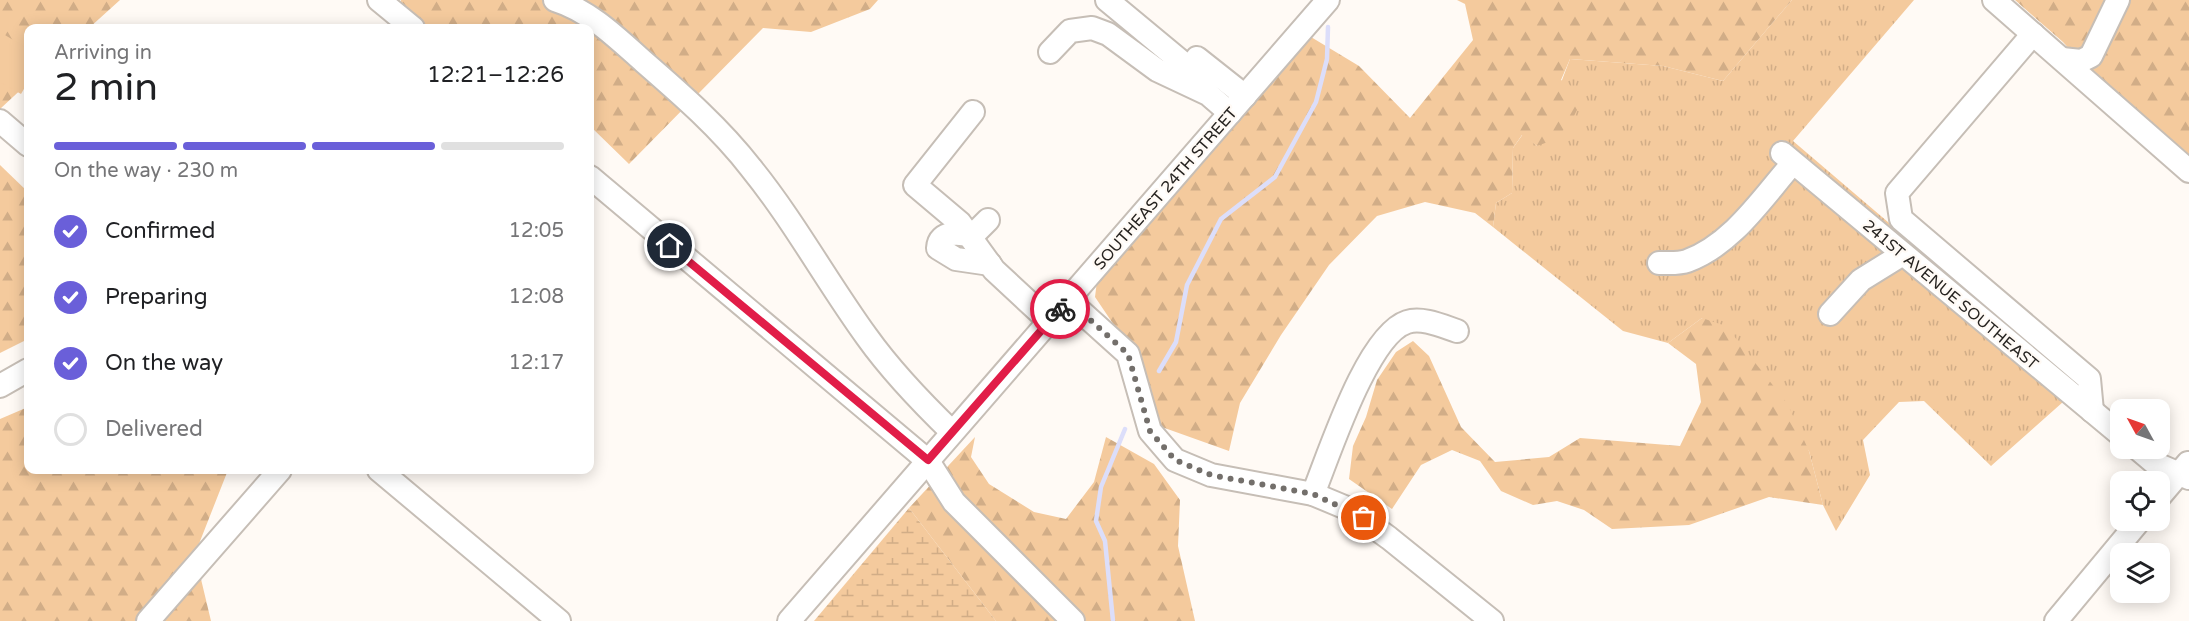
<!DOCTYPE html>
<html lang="en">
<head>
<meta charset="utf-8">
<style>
  body { margin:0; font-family:"Varela Round",sans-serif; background:#f2f2f2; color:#202124; height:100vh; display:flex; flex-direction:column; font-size:22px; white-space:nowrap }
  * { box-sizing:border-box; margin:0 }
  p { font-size:20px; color:#757577 }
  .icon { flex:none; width:33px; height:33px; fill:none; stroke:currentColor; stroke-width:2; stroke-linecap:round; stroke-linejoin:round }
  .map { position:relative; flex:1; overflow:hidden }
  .side { position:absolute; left:24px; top:24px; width:570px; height:450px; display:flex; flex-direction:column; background:#fff; border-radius:12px; box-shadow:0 3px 15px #0003 }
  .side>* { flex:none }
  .needle { width:39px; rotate:310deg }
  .fabs { position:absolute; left:2110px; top:399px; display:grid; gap:12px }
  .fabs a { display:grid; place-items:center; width:60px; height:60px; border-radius:12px; background:#fff; box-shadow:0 3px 15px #0003; font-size:30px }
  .pin { position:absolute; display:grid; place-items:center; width:51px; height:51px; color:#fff; margin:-26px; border:3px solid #fff; border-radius:50%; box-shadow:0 2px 6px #0007 }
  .courier { position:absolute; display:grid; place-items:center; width:60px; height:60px; margin:-30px; border:4px solid #e11d48; border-radius:50%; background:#fff; color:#222; box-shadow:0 2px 8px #0007 }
  .overview em { font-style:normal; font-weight:600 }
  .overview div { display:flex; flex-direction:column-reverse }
  .overview { display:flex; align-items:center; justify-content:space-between; height:102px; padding:0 30px }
  h1 { font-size:39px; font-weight:600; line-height:45px }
  .bar { display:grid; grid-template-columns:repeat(4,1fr); gap:9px 6px; align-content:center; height:72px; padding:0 30px }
  .bar i { height:8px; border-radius:4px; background:#e0e0e0 }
  .bar .selected { background:#6a5fd9 }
  .bar p { grid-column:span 4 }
  ol { padding:0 30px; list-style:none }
  li { display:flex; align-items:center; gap:18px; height:66px }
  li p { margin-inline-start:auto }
  li .icon { padding:6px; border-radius:50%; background:#6a5fd9; color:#fff; stroke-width:4 }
  li:last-child { color:#757577 }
  li i { width:33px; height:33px; border:3px solid #e0e0e0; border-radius:50% }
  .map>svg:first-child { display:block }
  .grass { fill:url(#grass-tufts) }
  .forest { fill:url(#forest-firs) }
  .wetland { fill:url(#wetland-marsh) }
  .garden { fill:#f4ca9d }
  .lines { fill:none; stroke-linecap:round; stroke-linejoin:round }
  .stream { stroke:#dcdefa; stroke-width:4.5 }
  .minor-casing { stroke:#c6beb6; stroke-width:26 }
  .minor { stroke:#fff; stroke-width:22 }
  .done { stroke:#736f6b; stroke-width:6; stroke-dasharray:0 10.8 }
  .route { stroke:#e11d48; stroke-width:8 }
  .labels { text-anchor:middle; stroke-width:4.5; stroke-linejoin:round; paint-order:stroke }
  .street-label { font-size:16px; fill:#272421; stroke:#fffaf5 }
</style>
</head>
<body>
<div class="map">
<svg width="2189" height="621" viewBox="0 0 2189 621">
  <defs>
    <pattern id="grass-tufts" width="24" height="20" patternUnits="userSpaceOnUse" patternTransform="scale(1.5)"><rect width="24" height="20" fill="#f4ca9d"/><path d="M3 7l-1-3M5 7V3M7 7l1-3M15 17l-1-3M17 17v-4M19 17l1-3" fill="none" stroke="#d1ad87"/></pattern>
    <pattern id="forest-firs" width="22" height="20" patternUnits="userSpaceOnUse" patternTransform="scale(1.5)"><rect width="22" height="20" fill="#f4ca9d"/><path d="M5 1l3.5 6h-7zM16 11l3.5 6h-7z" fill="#d1ad87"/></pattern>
    <pattern id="wetland-marsh" width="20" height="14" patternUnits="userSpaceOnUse" patternTransform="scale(1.5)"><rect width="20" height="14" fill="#f4ca9d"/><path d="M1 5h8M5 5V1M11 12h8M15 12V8" fill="none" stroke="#d1ad87"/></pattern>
  </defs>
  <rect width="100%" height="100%" fill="#fffaf5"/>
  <!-- grass -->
  <path class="grass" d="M 1792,0 L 1914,0 L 1793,141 L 2072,379 L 2063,402 L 1991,466 L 1924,401 L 1899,402 L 1863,440 L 1870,475 L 1836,531 L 1823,505 L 1809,451 L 1702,318 L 1668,343 L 1623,331 L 1493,227 L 1496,203 L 1512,193 L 1513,148 L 1523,134 L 1537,146 L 1570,59 L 1663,66 L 1723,81 Z"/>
  <!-- forest -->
  <g class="forest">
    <path d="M 0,0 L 120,0 L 89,28 L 28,28 L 28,83 L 0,109 Z"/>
    <path d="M 401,0 L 878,0 L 870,9 L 811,32 L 763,28 L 629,164 L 590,126 L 590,28 L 397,28 Z"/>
    <path d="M 1457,0 L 1792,0 L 1723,81 L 1663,66 L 1570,59 L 1561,80 L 1584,93 C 1575,118 1564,138 1537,146 L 1522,135 L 1513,148 L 1512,193 L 1496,203 L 1493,227 L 1475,213 L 1425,202 L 1377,216 L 1329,265 L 1281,335 L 1240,403 L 1229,451 L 1159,426 L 1145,371 L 1095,297 L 1097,281 L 1311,37 L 1359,66 L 1410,118 L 1473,40 L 1465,4 Z"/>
    <path d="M 2015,0 L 2189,0 L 2189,160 L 2098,81 L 2063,42 Z"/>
    <path d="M 0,165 L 28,192 L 28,339 L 0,353 Z"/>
    <path d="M 1702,318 L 1726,326 L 1787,403 L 1809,451 L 1823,505 L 1769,497 L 1689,525 L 1612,529 L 1584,510 L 1557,501 L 1533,505 L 1501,491 L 1480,461 L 1452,450 L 1421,465 L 1392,509 L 1349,479 L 1353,446 L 1366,417 L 1377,380 L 1396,352 L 1413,341 L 1429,356 L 1461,427 L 1495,462 L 1549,457 L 1580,438 L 1680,446 L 1701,402 L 1696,364 L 1668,343 Z"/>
    <path d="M 28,407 L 28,470 L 228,470 L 195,554 L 211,621 L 0,621 L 0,419 Z"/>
    <path d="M 975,437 L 971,457 L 989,484 L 1034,512 L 1066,519 L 1094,482 L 1106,437 L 1154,464 L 1180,500 L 1178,546 L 1195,621 L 996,621 L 909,508 Z"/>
  </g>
  <!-- wetland -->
  <path class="wetland" d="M 909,508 L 996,621 L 814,621 Z"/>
  <!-- garden -->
  <path class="garden" d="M 0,32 L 28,49 L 28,82 L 21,94 L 0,82 Z"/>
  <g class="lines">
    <!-- stream -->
    <g class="stream">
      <path d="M 1159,371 L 1176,342 L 1187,285 L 1221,219 L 1275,177 L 1316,102 L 1327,59 L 1328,27"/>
      <path d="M 1113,621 L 1105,541 L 1096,521 L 1101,487 L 1125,429"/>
    </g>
    <!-- minor casing -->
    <g class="minor-casing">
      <g id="minor">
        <path d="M 379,0 L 413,28"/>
        <path d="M 555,0 C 590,11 617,38 644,62 C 682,95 720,128 751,168 C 794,221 827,282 867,337 C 892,372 922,403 952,432"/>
        <path d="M 1107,0 L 1207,83"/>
        <path d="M 1994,0 L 2189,171"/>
        <path d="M 2033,34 L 1897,193 L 1901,219 L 2089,379 L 2092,411"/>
        <path d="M 1050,52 L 1070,31 L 1092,28 L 1108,34 L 1157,70 L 1208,94 L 1230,113"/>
        <path d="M 1197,58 L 1245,96"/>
        <path d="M 2062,59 L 2081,61 L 2091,56 L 2118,0"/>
        <path d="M 973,112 L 915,185 L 960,223 L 994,270 L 1049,321"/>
        <path d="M 0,121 L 28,145"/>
        <path d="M 1782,153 L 2121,435"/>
        <path d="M 590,177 L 928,461 L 954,502 L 1073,621"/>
        <path d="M 988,220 L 972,236 C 960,233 939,230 938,248 L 956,259 L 990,264"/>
        <path d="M 1659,263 C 1668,263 1679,264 1687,261 C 1733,244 1762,198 1793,163"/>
        <path d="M 1068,300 L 1128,354 L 1150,431 L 1175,460 L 1211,475 L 1313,494 L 1349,509 L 1389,538 L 1492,621"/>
        <path d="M 1830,314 L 1861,280 L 1903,254"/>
        <path d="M 0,386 L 28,370"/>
        <path d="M 2137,448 L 2156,464 L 2189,478"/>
        <path d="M 379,470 L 559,621"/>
        <path d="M 1313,494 C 1329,455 1367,335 1407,322 C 1422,317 1442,326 1457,331"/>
        <path d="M 2160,496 L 2188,463"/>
        <path d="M 148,621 L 280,470"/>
        <path d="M 789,621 L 1328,0"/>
        <path d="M 2056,621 L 2140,520"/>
      </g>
    </g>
    <!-- minor -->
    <use href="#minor" class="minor"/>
  </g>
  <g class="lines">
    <!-- done -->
    <path class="done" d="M 1060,309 L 1068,300 L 1128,354 L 1150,431 L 1175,460 L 1211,475 L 1313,494 L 1364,518"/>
    <!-- route -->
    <path class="route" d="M 670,246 L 928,460 L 1060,309"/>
  </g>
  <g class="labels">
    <!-- street labels -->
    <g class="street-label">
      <text transform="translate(1165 188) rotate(-49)" y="6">SOUTHEAST 24TH STREET</text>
      <text transform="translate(1951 294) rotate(40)" y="6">241ST AVENUE SOUTHEAST</text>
    </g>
  </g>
</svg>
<div class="fabs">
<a><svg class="needle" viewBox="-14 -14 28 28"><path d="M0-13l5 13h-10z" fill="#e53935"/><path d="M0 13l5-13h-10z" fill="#757577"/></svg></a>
<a><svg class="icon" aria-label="locate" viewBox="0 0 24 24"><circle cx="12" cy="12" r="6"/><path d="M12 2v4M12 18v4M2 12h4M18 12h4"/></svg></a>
<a><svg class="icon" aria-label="layers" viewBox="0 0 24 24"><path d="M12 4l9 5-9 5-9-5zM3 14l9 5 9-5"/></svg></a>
</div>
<div class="pin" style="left:1364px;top:518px;background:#ea580c"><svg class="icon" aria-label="bag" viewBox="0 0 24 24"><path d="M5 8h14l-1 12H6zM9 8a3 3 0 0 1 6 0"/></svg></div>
<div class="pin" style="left:670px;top:246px;background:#1f2937"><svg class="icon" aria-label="home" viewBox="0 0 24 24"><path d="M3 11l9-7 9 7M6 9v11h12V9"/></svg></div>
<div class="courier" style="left:1060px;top:309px"><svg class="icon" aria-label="bike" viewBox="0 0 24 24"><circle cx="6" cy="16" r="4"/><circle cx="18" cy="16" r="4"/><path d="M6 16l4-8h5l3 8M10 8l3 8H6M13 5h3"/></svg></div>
<section class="side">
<div class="overview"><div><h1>2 min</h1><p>Arriving in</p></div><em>12:21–12:26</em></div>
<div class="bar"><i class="selected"></i><i class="selected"></i><i class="selected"></i><i></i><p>On the way · 230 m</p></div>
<ol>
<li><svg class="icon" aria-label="check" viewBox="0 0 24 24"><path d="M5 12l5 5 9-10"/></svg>Confirmed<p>12:05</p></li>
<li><svg class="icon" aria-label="check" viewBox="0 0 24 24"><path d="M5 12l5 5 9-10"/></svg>Preparing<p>12:08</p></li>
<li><svg class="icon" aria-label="check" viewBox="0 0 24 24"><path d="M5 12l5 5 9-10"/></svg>On the way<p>12:17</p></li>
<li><i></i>Delivered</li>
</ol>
</section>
</div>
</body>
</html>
